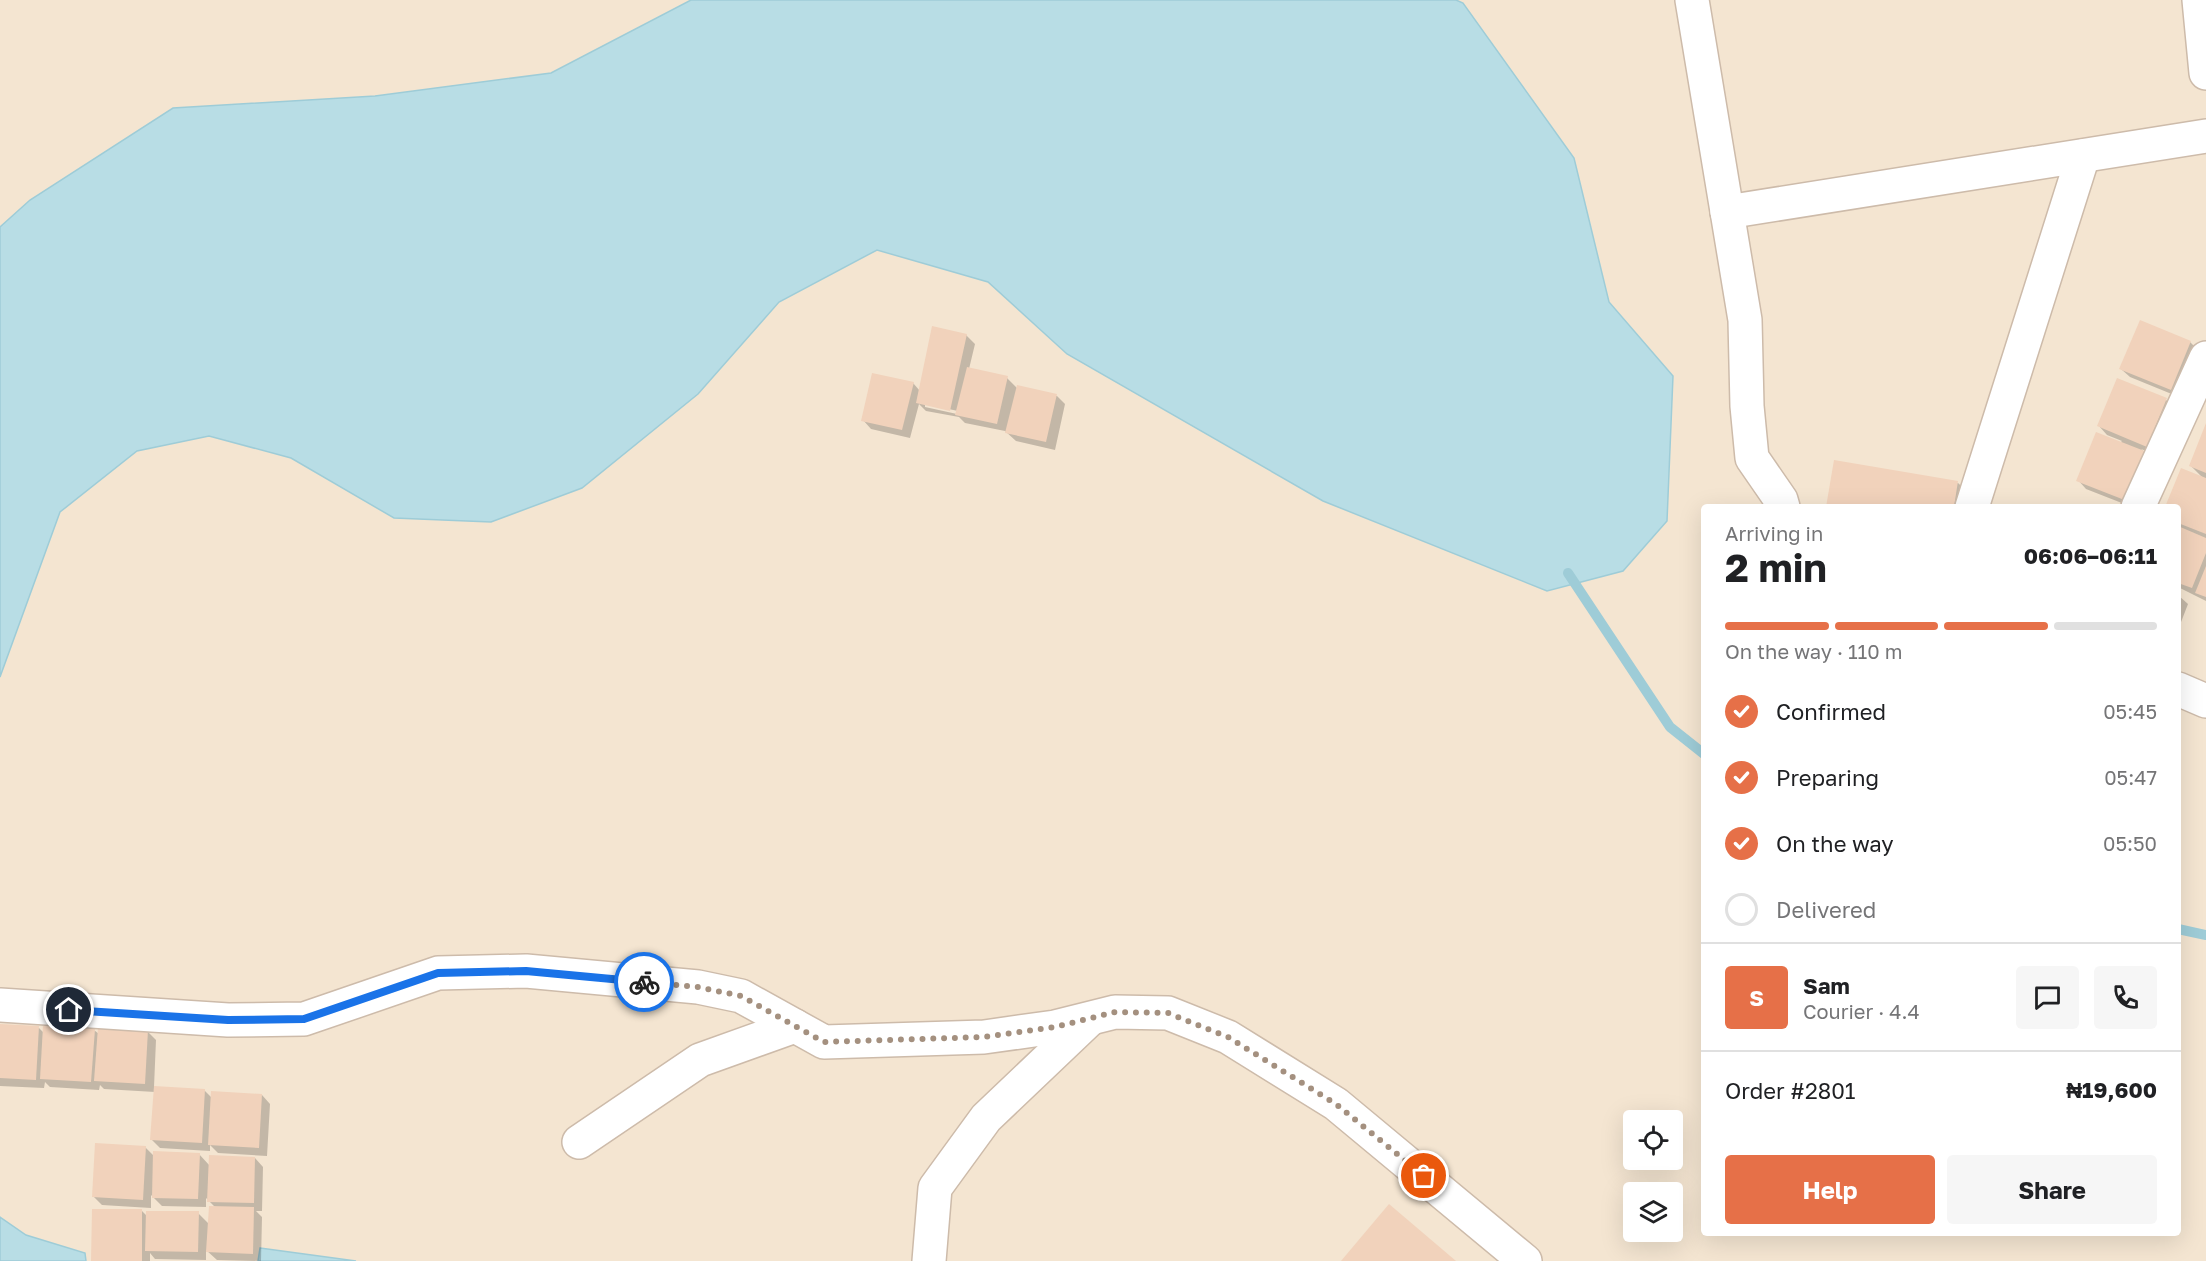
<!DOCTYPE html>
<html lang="en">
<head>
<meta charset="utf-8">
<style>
  body { margin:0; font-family:"Golos Text",sans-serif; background:#f6f6f6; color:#202124; height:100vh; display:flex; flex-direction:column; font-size:22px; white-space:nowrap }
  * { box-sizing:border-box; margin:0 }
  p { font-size:20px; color:#757577 }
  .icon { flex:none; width:33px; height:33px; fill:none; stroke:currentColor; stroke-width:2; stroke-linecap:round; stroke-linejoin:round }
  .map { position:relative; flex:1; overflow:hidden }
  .side { position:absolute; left:1701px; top:504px; width:480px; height:732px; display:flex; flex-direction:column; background:#fff; border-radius:6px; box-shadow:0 6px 24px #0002 }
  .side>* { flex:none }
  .fabs { position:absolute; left:1623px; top:1110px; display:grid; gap:12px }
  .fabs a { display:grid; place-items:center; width:60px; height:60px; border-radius:6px; background:#fff; box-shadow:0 6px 24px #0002; font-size:30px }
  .pin { position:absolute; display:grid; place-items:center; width:51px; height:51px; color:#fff; margin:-26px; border:3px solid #fff; border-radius:50%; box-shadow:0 2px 6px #0007 }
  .courier { position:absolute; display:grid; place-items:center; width:60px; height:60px; margin:-30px; border:4px solid #1a73e8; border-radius:50%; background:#fff; color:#222; box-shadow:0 2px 8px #0007 }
  .headline em { font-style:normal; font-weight:700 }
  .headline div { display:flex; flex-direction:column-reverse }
  .headline { display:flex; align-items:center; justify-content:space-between; height:102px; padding:0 24px }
  h1 { font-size:39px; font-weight:700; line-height:45px }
  .bar { display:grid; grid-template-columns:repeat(4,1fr); gap:9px 6px; align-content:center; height:72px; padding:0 24px }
  .bar i { height:8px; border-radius:4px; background:#e0e0e0 }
  .bar .on { background:#e67048 }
  .bar p { grid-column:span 4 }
  .line { display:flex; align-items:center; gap:15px; padding:0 24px; border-top:2px solid #e0e0e0 }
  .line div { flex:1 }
  .round { display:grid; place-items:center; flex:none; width:63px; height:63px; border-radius:6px; background:#f6f6f6 }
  ol { padding:0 24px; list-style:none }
  li { display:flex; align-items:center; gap:18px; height:66px }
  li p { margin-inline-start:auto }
  li .icon { padding:6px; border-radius:50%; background:#e67048; color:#fff; stroke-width:4 }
  li:last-child { color:#757577 }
  li i { width:33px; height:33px; border:3px solid #e0e0e0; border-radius:50% }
  .button { display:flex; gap:12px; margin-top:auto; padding:12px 24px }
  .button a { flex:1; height:69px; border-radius:6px; background:#e67048; color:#fff; font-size:24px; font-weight:700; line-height:69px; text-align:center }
  .button a+a { background:#f6f6f6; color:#202124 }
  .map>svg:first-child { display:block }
  .residential { fill:#f4e5d1; fill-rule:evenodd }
  .water { fill:#b8dde5; stroke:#9eccd7; stroke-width:1.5 }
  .shadow { fill:#0003; fill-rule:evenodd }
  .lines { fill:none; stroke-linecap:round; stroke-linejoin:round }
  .stream { stroke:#9eccd7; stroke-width:10 }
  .building { fill:#f1d2bb }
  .minor-casing { stroke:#cdbbaa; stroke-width:36 }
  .minor { stroke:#fff; stroke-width:33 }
  .done { stroke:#a4907f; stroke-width:6; stroke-dasharray:0 10.8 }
  .route { stroke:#1a73e8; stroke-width:8 }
</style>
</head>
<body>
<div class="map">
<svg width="2206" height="1261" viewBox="0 0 2206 1261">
  <rect width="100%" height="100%" fill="#fcf3e3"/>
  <!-- residential -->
  <g class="residential">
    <path d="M 0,0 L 691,0 L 551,73 L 375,96 L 173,108 L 30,200 L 0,227 Z"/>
    <path d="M 1456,0 L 2206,0 L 2206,1261 L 356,1261 L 260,1248 L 258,1261 L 86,1261 L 85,1253 L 26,1235 L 0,1217 L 0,677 L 60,512 L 137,451 L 208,436 L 291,458 L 394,518 L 698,394 L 779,302 L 877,250 L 988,282 L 1067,354 L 1547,591 L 1623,571 L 1667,521 L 1673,376 L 1609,302 L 1574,158 L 1463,4 ZM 1704,507 L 2178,507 L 2178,1233 L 1704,1233 ZM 1634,1120 L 1672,1120 L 1672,1160 L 1634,1160 ZM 1634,1192 L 1672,1192 L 1672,1232 L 1634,1232 Z"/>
  </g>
  <!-- water -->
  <g class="water">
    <path d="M 691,0 L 1456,0 L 1463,3 L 1574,158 L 1609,302 L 1673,376 L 1667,521 L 1623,571 L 1547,591 L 1323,501 L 1067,354 L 988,282 L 877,250 L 779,302 L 698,394 L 582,488 L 491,522 L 394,518 L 291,458 L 209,436 L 137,451 L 60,512 L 0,677 L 0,227 L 30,200 L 173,108 L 375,96 L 551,73 Z"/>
    <path d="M 0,1217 L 26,1235 L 85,1253 L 86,1261 L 0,1261 Z"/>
    <path d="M 260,1248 L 356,1261 L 258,1261 Z"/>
  </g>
  <!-- shadow -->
  <g class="shadow">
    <path d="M 966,335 L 975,344 L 969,369 L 1007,378 L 1017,388 L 1057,396 L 1065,404 L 1055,450 L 1016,441 L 1005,431 L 965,423 L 959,417 L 926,411 L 919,404 L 910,438 L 871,429 L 863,420 L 913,383 L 920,391 ZM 925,404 L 958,411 L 957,414 L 925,407 Z"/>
    <path d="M 2190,342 L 2199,351 L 2179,397 L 2130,377 L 2121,369 Z"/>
    <path d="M 2117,380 L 2166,400 L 2175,408 L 2156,455 L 2141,449 L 2155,462 L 2132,507 L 2086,489 L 2078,480 L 2122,441 L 2107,435 L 2099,426 Z"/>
    <path d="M 2206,427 L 2206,601 L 2178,587 L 2178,507 L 2166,507 L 2203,478 L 2190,465 Z"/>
    <path d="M 1958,483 L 1971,495 L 1969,507 L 1828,507 Z"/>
    <path d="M 2178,595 L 2188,604 L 2178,630 Z"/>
    <path d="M 0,1025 L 39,1028 L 44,1033 L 94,1030 L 99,1034 L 148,1032 L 156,1040 L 154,1087 L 204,1090 L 212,1098 L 262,1095 L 270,1104 L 267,1156 L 218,1153 L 210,1145 L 210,1151 L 160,1148 L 152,1140 L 155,1092 L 104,1089 L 100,1085 L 99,1090 L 50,1087 L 45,1082 L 44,1088 L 0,1086 Z"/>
    <path d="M 145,1147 L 154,1156 L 199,1154 L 210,1166 L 255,1158 L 263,1167 L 262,1211 L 256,1211 L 262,1217 L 261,1261 L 217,1260 L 206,1250 L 206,1260 L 155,1259 L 150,1253 L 150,1261 L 93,1261 L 142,1211 L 147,1216 L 198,1213 L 209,1224 L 215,1207 L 206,1198 L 206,1207 L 162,1206 L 151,1195 L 151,1208 L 102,1205 L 93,1196 Z"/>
  </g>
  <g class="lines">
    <!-- stream -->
    <g class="stream">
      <path d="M 1568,573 L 1670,727 L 1704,754"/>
      <path d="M 2178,929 L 2206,935"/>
    </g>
  </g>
  <!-- building -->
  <g class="building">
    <path d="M 2140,320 L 2191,341 L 2171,390 L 2119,369 Z"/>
    <path d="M 932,326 L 967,334 L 950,411 L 916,403 Z"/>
    <path d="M 967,367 L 1008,376 L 997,424 L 955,415 Z"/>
    <path d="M 872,373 L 914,382 L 902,430 L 861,421 Z"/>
    <path d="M 2117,378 L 2167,398 L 2147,447 L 2097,426 Z"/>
    <path d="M 1017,385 L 1057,394 L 1046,442 L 1005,433 Z"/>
    <path d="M 2206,423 L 2206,473 L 2189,466 Z"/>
    <path d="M 2096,432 L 2147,452 L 2127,501 L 2076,481 Z"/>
    <path d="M 1834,460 L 1958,481 L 1954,507 L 1826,507 Z"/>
    <path d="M 2181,468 L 2206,478 L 2206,534 L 2178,523 L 2178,507 L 2165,507 Z"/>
    <path d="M 2178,526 L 2206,538 L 2206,553 L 2192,588 L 2178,583 Z"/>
    <path d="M 2206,566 L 2206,597 L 2195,593 Z"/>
    <path d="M 0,1024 L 39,1026 L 36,1080 L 0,1078 Z"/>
    <path d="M 43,1026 L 95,1029 L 91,1082 L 40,1079 Z"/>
    <path d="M 98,1027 L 148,1030 L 145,1084 L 94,1081 Z"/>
    <path d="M 154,1086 L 205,1089 L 202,1143 L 150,1140 Z"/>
    <path d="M 211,1091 L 262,1094 L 259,1148 L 208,1145 Z"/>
    <path d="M 95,1143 L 146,1146 L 143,1200 L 92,1197 Z"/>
    <path d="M 153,1151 L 200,1153 L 198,1199 L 152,1198 Z"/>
    <path d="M 209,1155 L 255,1157 L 254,1203 L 207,1202 Z"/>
    <path d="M 1389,1204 L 1456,1261 L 1341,1261 Z"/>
    <path d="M 209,1206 L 254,1207 L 253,1254 L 206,1252 Z"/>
    <path d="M 92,1209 L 142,1209 L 142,1261 L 91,1261 Z"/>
    <path d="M 146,1211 L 199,1211 L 198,1252 L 145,1251 Z"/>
  </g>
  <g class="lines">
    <!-- minor casing -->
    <g class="minor-casing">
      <g id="minor">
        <path d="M 1692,0 L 1745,320 L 1747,406 L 1752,458 L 1781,500 L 1783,507"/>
        <path d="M 2199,0 L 2206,73"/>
        <path d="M 1727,212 L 2206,136"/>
        <path d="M 1972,507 L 2083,156"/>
        <path d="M 2138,507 L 2206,358"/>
        <path d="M 2178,689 L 2206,701"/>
        <path d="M 0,1005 L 228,1020 L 304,1019 L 438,973 L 526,971 L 698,987 L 741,996 L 824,1042 L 984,1037 L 1055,1027 L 1115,1012 L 1168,1013 L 1228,1037 L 1336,1104 L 1525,1261"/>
        <path d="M 579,1142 L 700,1060 L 795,1026"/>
        <path d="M 929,1261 L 935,1188 L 986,1118 L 1089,1020"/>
      </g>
    </g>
    <!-- minor -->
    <use href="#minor" class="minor"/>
  </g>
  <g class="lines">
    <!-- done -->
    <path class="done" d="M 644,982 L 698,987 L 741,996 L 824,1042 L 984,1037 L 1055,1027 L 1115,1012 L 1168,1013 L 1228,1037 L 1336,1104 L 1424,1176"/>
    <!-- route -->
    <path class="route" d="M 69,1010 L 228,1020 L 304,1019 L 438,973 L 526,971 L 644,982"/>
  </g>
</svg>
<div class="fabs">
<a><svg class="icon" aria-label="locate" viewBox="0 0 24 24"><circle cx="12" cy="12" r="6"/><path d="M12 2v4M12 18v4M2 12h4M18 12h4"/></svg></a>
<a><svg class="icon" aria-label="layers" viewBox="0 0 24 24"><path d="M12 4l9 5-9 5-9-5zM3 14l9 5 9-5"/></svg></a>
</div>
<div class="pin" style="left:1424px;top:1176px;background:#ea580c"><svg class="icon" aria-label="bag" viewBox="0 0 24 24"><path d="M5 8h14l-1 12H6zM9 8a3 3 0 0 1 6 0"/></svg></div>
<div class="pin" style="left:69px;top:1010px;background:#1f2937"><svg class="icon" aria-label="home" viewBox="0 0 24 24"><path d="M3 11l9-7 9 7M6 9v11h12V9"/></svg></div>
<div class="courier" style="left:644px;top:982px"><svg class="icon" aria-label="bike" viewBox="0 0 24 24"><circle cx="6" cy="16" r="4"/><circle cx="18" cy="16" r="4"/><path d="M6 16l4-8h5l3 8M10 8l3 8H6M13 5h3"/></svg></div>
<section class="side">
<div class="headline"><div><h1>2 min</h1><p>Arriving in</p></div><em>06:06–06:11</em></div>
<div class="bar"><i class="on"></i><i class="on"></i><i class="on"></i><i></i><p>On the way · 110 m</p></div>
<ol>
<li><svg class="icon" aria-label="check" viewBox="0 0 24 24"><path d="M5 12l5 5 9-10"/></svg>Confirmed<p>05:45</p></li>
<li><svg class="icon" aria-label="check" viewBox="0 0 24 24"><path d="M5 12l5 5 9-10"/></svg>Preparing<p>05:47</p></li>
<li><svg class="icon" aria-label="check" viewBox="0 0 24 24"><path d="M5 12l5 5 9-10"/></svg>On the way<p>05:50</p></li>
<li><i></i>Delivered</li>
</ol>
<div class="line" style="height:108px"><b class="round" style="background:#e67048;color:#fff">S</b><div><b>Sam</b><p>Courier · 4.4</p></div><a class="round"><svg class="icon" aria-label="chat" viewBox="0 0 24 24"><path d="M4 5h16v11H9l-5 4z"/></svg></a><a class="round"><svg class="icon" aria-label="phone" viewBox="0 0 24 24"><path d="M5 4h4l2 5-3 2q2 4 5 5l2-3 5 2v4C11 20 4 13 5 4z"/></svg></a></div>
<div class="line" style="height:78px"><div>Order #2801</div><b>₦19,600</b></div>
<div class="button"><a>Help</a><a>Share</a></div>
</section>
</div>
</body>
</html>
